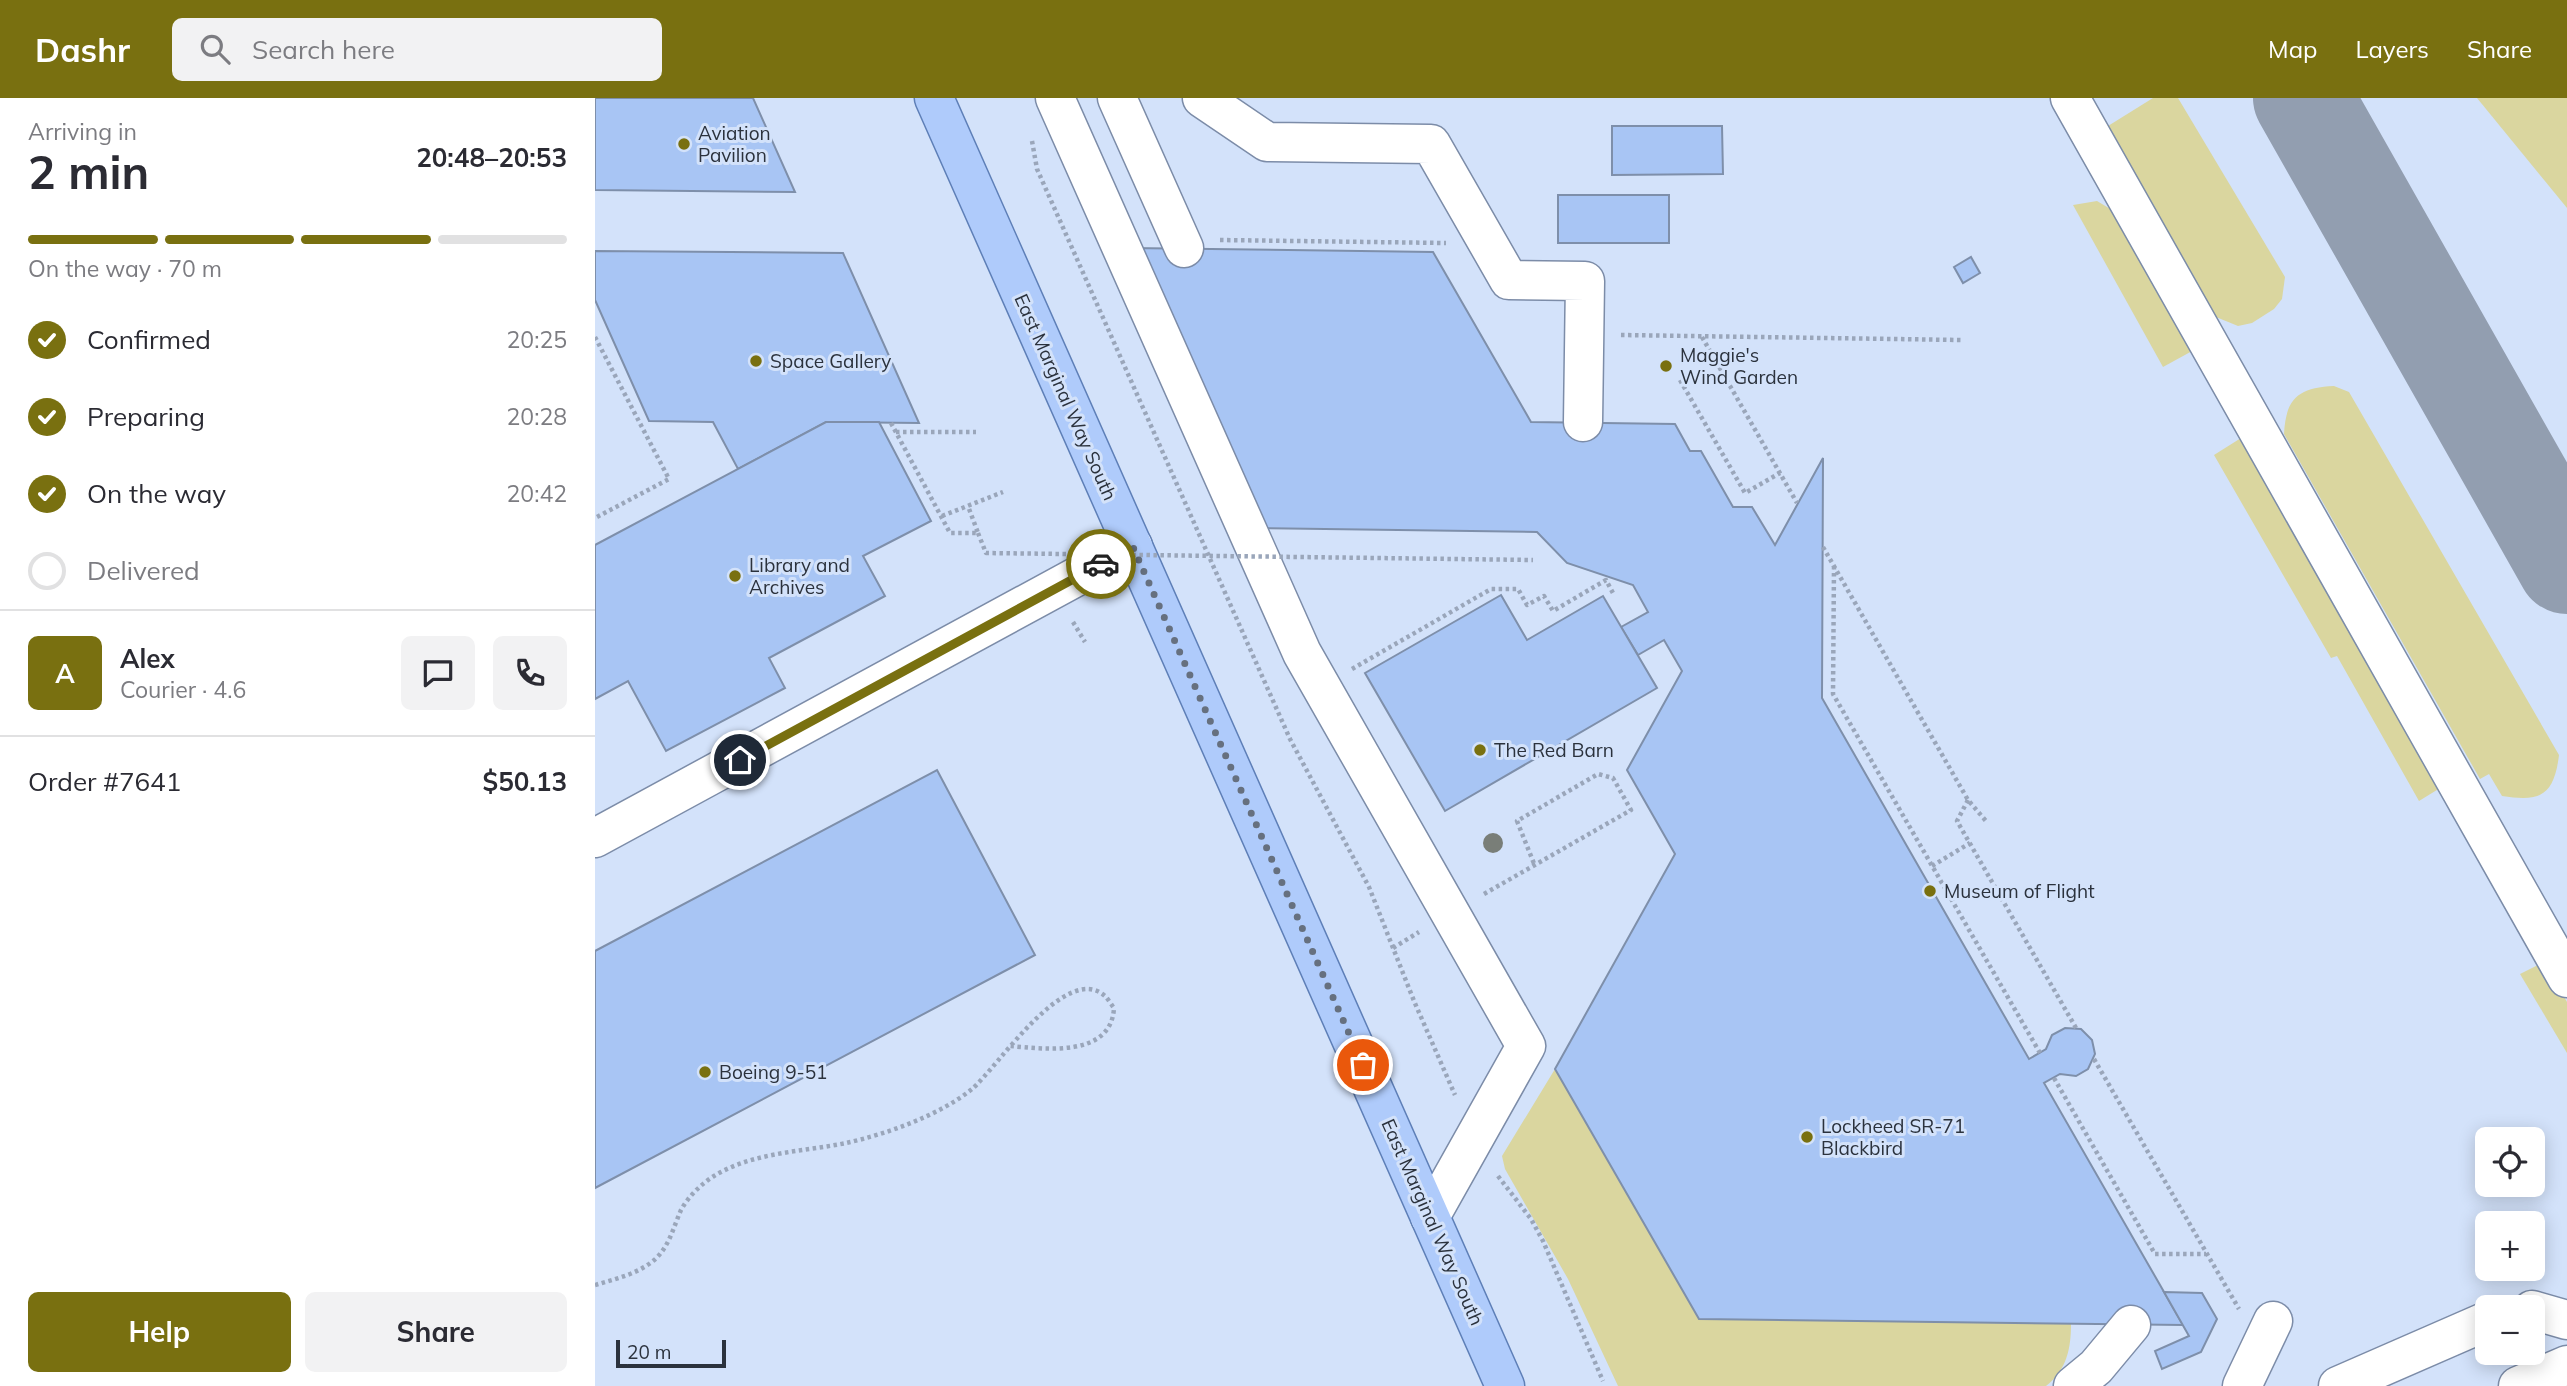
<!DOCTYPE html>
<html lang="en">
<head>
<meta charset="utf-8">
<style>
  body { margin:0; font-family:Mulish,sans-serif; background:#f2f2f3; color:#2b2b33; height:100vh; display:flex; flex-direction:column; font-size:26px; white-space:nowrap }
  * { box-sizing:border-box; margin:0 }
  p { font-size:23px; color:#7c7c81 }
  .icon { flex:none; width:38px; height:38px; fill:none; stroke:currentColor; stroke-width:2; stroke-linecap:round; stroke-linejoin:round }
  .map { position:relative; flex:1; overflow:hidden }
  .panel { display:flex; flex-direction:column; background:#fff; width:595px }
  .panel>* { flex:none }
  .fabs { position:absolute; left:1880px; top:1029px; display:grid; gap:14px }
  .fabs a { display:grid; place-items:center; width:70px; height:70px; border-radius:10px; background:#fff; box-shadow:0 4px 18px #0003; font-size:35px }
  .scale { position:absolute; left:21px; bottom:18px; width:110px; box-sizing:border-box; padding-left:7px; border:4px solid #2b323d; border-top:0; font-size:19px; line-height:24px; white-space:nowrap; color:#2b323d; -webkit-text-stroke:5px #d3e2fa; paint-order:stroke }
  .pin { position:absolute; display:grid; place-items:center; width:60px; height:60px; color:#fff; margin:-30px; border:4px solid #fff; border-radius:50%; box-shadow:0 2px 7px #0007 }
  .courier { position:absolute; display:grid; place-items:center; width:70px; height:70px; margin:-35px; border:5px solid #797010; border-radius:50%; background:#fff; color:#222; box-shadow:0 2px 9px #0007 }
  .head em { font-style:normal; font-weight:700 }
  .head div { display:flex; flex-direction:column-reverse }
  .head { display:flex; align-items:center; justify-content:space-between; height:119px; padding:0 28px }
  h1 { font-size:46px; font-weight:700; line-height:52px }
  .bar { display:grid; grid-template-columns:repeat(4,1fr); gap:10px 7px; align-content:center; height:84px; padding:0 28px }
  .bar i { height:9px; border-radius:5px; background:#e1e1e2 }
  .bar .selected { background:#797010 }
  .bar p { grid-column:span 4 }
  .line { display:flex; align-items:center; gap:18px; padding:0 28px; border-top:2px solid #e1e1e2 }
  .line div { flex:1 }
  .round { display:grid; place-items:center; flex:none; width:74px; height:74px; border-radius:10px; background:#f2f2f3 }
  ol { padding:0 28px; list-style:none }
  li { display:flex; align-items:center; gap:21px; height:77px }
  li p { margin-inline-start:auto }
  li .icon { padding:7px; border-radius:50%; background:#797010; color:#fff; stroke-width:4 }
  li:last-child { color:#7c7c81 }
  li i { width:38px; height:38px; border:4px solid #e1e1e2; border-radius:50% }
  .button { display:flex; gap:14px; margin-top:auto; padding:14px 28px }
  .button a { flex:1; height:80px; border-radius:10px; background:#797010; color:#fff; font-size:28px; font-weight:700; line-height:80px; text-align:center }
  .button a+a { background:#f2f2f3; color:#2b2b33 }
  header { display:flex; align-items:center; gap:42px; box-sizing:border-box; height:98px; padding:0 35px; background:#797010; color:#fff }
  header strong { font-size:33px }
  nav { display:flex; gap:38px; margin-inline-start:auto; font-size:24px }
  .search { width:490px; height:63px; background:#f2f2f3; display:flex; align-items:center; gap:18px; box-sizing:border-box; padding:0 24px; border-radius:10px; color:#7c7c81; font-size:26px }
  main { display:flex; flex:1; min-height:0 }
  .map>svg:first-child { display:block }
  .green { fill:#dad69f }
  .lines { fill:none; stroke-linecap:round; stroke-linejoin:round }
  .taxiway { stroke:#929eb0; stroke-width:100 }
  .building { fill:#a8c5f4; stroke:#7e8faa; stroke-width:2 }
  .minor-casing { stroke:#7c8ca8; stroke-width:41 }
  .major-casing { stroke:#5e7fb7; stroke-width:41 }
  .path { stroke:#9aa6ba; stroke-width:4.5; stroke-dasharray:3.5 3.5; stroke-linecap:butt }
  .minor { stroke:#fff; stroke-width:38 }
  .major { stroke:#afcbfb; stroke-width:38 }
  .path-bridge { stroke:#9aa6ba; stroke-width:4.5; stroke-dasharray:3.5 3.5; stroke-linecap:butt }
  .tree { fill:#797e78 }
  .done { stroke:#66707f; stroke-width:7; stroke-dasharray:0 12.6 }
  .route { stroke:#797010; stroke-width:9 }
  .poi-dot { fill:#797010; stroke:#d3e2fa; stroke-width:2.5 }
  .labels { text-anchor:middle; stroke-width:6; stroke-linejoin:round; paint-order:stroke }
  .poi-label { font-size:19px; fill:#2b323d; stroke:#d3e2fa; text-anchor:start }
  .street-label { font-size:19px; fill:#2b323d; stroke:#d3e2fa }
</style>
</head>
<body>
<header>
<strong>Dashr</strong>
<div class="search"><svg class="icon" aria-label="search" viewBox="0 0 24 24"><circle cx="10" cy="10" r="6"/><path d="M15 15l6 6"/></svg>Search here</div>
<nav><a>Map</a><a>Layers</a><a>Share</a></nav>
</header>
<main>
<section class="panel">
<div class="head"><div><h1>2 min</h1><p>Arriving in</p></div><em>20:48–20:53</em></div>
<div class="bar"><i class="selected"></i><i class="selected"></i><i class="selected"></i><i></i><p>On the way · 70 m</p></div>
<ol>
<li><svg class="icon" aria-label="check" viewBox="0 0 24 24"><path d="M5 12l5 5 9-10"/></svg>Confirmed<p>20:25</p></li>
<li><svg class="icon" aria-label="check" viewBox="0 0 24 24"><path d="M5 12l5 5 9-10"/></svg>Preparing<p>20:28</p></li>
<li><svg class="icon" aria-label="check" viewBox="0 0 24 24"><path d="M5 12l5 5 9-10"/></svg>On the way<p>20:42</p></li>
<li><i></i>Delivered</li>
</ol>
<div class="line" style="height:126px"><b class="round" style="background:#797010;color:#fff">A</b><div><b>Alex</b><p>Courier · 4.6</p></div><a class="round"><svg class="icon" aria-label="chat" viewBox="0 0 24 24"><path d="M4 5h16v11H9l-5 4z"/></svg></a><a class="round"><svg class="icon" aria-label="phone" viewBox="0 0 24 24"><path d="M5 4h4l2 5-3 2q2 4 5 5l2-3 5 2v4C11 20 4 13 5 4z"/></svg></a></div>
<div class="line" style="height:91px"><div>Order #7641</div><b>$50.13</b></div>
<div class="button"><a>Help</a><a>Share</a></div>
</section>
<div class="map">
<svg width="1972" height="1288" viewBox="0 0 1972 1288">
  <rect width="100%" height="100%" fill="#d3e2fa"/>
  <!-- green -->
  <g class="green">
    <path d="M 1558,0 L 1583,0 L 1690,179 L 1687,201 L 1679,211 L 1657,225 L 1643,228 L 1621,219 L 1513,28 Z"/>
    <path d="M 1882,0 L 1972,0 L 1972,110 Z"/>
    <path d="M 1502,103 L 1522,115 L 1599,252 L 1568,269 L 1478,107 Z"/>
    <path d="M 1739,288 L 1754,294 L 1964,657 C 1959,698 1945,704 1907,698 L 1894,676 L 1885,681 L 1689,336 C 1691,299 1704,290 1739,288 Z"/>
    <path d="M 1646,340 L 1850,687 L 1824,703 L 1742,558 L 1736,560 L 1619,357 Z"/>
    <path d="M 1949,864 L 1972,904 L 1972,955 L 1925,876 Z"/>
    <path d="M 960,971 L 1476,1226 C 1476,1250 1472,1272 1451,1288 L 1023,1288 L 973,1181 L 910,1071 L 907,1058 Z"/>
  </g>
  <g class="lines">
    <!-- taxiway -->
    <path class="taxiway" d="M 1708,0 L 1972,466"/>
  </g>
  <!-- building -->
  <g class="building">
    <path d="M 0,0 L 158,0 L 200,94 L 0,92 Z"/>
    <path d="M 1017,28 L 1127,28 L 1128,76 L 1017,77 Z"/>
    <rect x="963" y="97" width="111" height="48"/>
    <path d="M 535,150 L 838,154 L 936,324 L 1080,326 L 1095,353 L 1106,353 L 1138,409 L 1157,409 L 1180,447 L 1228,360 L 1227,600 L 1434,961 L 1451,951 L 1457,937 L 1470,930 L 1486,931 L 1497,942 L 1500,956 L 1493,971 L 1481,978 L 1465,976 L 1449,985 L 1588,1227 L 1104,1221 L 960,971 L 1080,756 L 1032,672 L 1087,573 L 1069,542 L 1043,557 L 1026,529 L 1053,514 L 1038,487 L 972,465 L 942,434 L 659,430 Z"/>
    <path d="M 0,153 L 248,155 L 324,325 L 231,324 L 143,371 L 118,324 L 54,323 L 0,202 Z"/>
    <path d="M 1376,159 L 1385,175 L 1368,185 L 1359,169 Z"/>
    <path d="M 231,324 L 284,324 L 336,423 L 268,458 L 290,498 L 174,560 L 190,590 L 71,653 L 33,583 L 0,601 L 0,447 Z"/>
    <path d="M 906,497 L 932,542 L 1008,498 L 1062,590 L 850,713 L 770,575 Z"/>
    <path d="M 342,672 L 440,857 L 0,1090 L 0,853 Z"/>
    <path d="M 1569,1194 L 1607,1195 L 1622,1221 L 1606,1254 L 1567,1271 L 1560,1253 L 1594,1238 Z"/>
  </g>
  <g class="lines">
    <!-- minor casing -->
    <g class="minor-casing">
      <g id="minor">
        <path d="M 460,0 L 707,555 L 931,948 L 835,1119"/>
        <path d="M 522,0 L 589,150"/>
        <path d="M 607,0 L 672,44 L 836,46 L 914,182 L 990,183 L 988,324"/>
        <path d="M 1475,0 L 1972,880"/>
        <path d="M 0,740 L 538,448"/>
        <path d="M 1937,1212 L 1972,1222"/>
        <path d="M 1478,1288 L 1501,1269 L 1536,1227"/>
        <path d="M 1647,1288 L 1678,1223"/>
        <path d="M 1743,1288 L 1892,1223"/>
        <path d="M 1923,1288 L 1972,1267"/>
      </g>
    </g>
    <!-- major casing -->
    <g class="major-casing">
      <path id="major" d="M 339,0 L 910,1288"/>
    </g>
    <!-- path -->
    <g class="path">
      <path d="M 437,43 L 442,71 L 695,641 L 774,789 L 819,903 L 860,997"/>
      <path d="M 625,142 L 851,145"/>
      <path d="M 1026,237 L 1366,242"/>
      <path d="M 0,239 L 74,381 L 0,420"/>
      <path d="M 1107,239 L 1202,405"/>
      <path d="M 1085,282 L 1150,395 L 1185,375"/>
      <path d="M 296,325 L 355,435 L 383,435 L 373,408"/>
      <path d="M 301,334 L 381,334"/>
      <path d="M 347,418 L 408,394"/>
      <path d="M 1228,449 L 1373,702 L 1391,723"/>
      <path d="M 1239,468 L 1238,596 L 1445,955"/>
      <path d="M 478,524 L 490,544"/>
      <path d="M 757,571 L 896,491 L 923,491 L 932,507 L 949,498 L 958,513 L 1011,482 L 1019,497"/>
      <path d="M 1373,702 L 1362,723 L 1481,930"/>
      <path d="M 1337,768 L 1375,745"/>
      <path d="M 889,796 L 1036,712 L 1018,680 L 1003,676 L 922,723 L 940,768"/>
      <path d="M 798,850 L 824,834"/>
      <path d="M 1499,961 L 1644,1211"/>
      <path d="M 1459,980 L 1560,1156 L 1611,1156"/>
      <path d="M 903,1078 L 936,1121 L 948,1143 L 1008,1283"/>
      <path d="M 0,1187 C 20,1181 42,1176 58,1163 C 74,1150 78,1130 86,1112 C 93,1099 106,1086 119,1078 C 158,1054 207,1054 251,1045 C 292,1036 345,1017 377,991 C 402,970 471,863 510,898 C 513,901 516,906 519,910 C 516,960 450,951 415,948"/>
    </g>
    <!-- minor -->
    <use href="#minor" class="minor"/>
    <!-- major -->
    <use href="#major" class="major"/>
    <!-- path-bridge -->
    <path class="path-bridge" d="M 383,435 L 391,455 L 938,462"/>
  </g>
  <!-- trees -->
  <circle class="tree" cx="898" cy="745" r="10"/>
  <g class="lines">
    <!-- done -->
    <path class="done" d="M 506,466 L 538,449 L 768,967"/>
    <!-- route -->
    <path class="route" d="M 145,662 L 506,466"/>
  </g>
  <!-- markers -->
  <g class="poi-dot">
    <circle cx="89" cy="46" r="7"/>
    <circle cx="161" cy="263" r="7"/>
    <circle cx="1071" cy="268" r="7"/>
    <circle cx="140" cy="478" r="7"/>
    <circle cx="885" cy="652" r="7"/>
    <circle cx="1335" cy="793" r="7"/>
    <circle cx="110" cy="974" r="7"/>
    <circle cx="1212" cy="1039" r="7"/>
  </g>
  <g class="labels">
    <!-- poi labels -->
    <g class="poi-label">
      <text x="103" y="42">Aviation<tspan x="103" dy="22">Pavilion</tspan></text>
      <text x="1085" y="264">Maggie's<tspan x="1085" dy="22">Wind Garden</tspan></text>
      <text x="175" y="270">Space Gallery</text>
      <text x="154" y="474">Library and<tspan x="154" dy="22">Archives</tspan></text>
      <text x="899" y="659">The Red Barn</text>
      <text x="1349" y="800">Museum of Flight</text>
      <text x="124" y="981">Boeing 9-51</text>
      <text x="1226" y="1035">Lockheed SR-71<tspan x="1226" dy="22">Blackbird</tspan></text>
    </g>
    <!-- street labels -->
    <g class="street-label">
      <text transform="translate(471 299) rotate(66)" y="7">East Marginal Way South</text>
      <text transform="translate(838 1124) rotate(66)" y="7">East Marginal Way South</text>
    </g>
  </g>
</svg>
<div class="fabs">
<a><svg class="icon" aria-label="locate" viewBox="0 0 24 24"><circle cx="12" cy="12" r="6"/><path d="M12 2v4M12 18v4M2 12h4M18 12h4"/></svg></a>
<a>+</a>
<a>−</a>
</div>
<div class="scale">20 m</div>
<div class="pin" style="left:768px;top:967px;background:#ea580c"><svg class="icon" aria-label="bag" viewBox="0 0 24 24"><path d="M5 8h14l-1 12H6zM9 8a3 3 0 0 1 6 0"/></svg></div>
<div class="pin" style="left:145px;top:662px;background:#1f2937"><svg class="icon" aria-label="home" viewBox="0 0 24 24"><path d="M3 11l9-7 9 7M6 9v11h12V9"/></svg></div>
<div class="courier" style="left:506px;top:466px"><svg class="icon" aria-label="car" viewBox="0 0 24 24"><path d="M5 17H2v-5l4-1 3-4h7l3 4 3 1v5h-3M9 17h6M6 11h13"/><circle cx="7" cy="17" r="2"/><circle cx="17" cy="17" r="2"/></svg></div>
</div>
</main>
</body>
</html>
